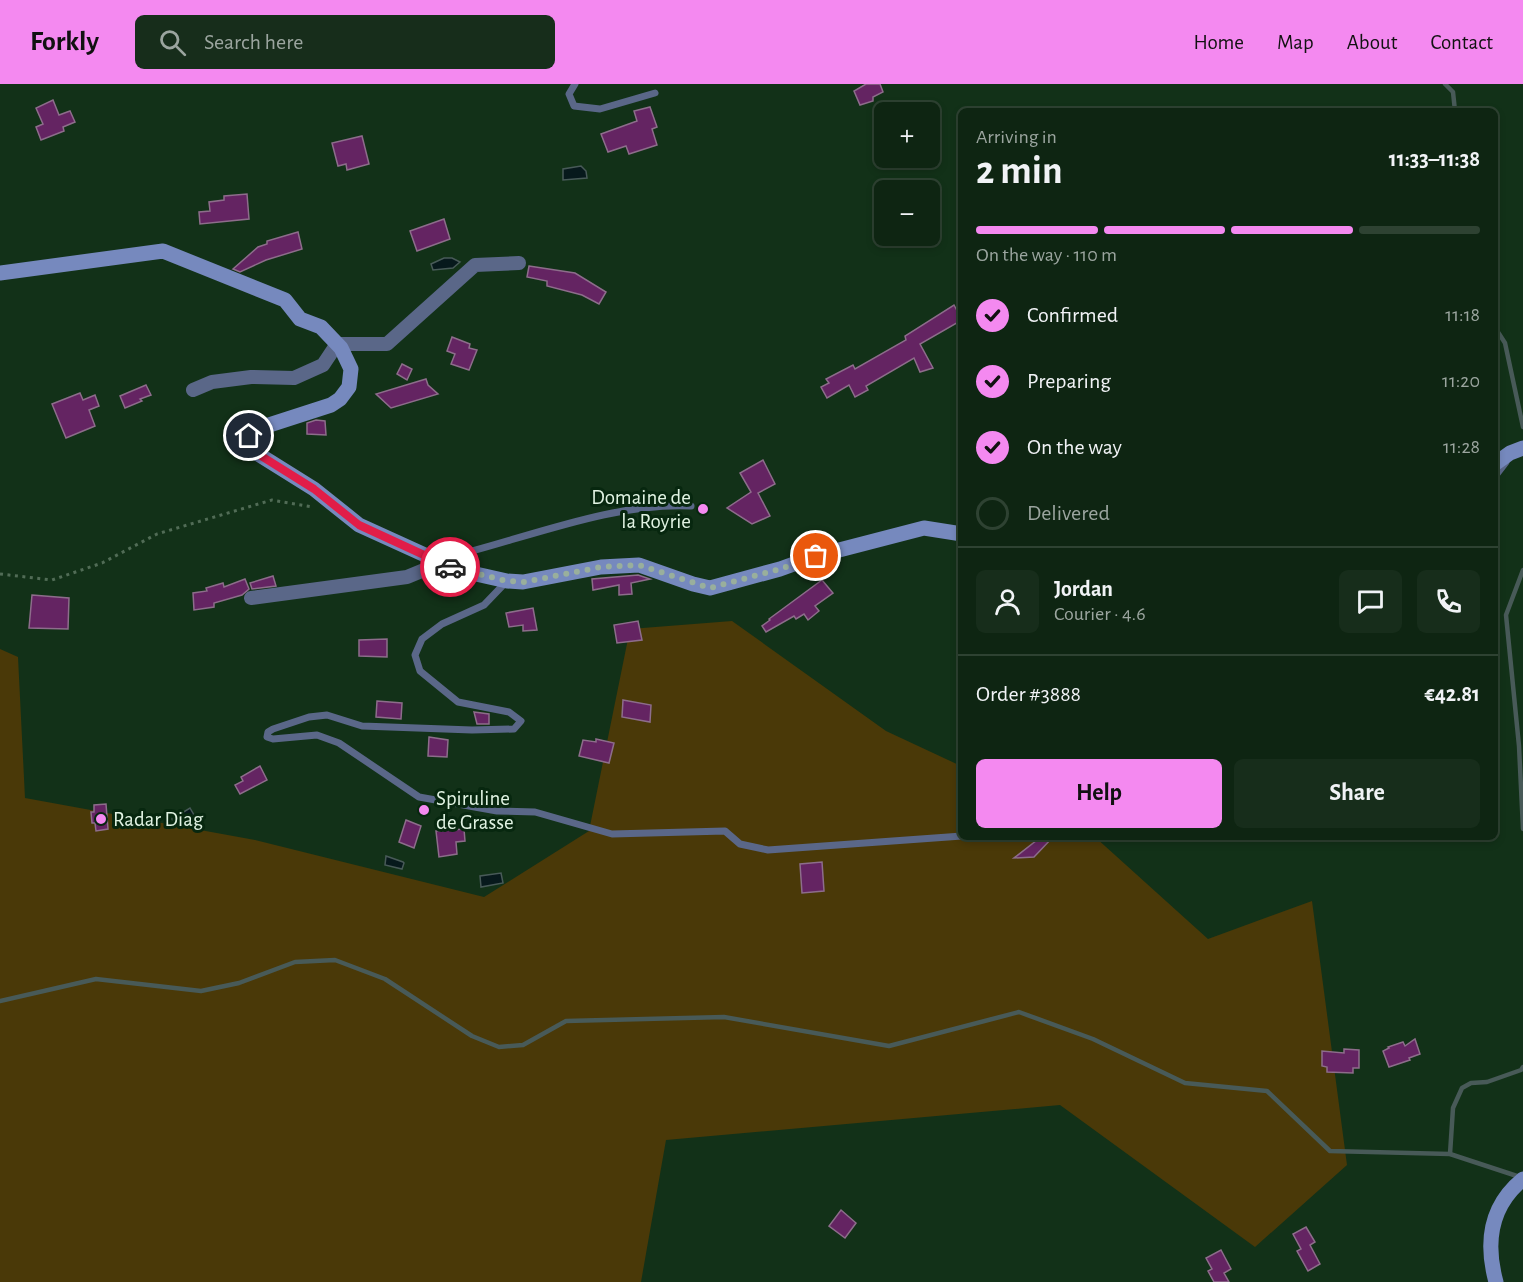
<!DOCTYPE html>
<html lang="en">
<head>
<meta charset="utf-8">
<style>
  body { margin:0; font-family:"Alegreya Sans",sans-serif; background:#172d1b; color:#f1f3f6; height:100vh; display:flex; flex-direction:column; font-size:22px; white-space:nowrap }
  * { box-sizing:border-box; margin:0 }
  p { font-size:20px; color:#9ba59f }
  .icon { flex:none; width:33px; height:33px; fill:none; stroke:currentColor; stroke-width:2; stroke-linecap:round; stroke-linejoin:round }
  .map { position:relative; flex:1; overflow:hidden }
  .side { position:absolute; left:958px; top:24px; width:540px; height:732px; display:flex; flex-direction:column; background:#0e2512; border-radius:9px; box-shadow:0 3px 9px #0003,0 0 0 2px #2e4232 }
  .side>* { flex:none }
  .fabs { position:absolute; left:874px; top:18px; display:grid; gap:12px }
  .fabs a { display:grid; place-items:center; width:66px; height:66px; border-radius:9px; background:#0e2512; box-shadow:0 3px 9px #0003,0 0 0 2px #2e4232; font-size:30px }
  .pin { position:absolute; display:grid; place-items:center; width:51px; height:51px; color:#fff; margin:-26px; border:3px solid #fff; border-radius:50%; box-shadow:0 2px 6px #0007 }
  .courier { position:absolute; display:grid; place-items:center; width:60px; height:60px; margin:-30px; border:4px solid #e11d48; border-radius:50%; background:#fff; color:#222; box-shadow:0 2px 8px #0007 }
  .summary em { font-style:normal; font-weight:600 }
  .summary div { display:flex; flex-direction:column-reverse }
  .summary { display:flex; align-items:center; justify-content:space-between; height:102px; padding:0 18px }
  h1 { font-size:39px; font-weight:600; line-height:45px }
  .bar { display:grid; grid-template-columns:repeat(4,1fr); gap:9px 6px; align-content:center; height:72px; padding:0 18px }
  .bar i { height:8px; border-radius:4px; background:#2e4232 }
  .bar .current { background:#f489f0 }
  .bar p { grid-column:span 4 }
  .line { display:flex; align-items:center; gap:15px; padding:0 18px; border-top:2px solid #2e4232 }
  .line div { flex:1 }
  .round { display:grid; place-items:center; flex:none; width:63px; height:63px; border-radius:9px; background:#172d1b }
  ol { padding:0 18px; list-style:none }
  li { display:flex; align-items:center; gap:18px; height:66px }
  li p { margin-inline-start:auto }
  li .icon { padding:6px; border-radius:50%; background:#f489f0; color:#111; stroke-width:4 }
  li:last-child { color:#9ba59f }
  li i { width:33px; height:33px; border:3px solid #2e4232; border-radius:50% }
  .action { display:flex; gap:12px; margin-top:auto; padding:12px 18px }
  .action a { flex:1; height:69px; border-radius:9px; background:#f489f0; color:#111; font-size:24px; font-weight:600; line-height:69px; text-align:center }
  .action a+a { background:#172d1b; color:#f1f3f6 }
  header { display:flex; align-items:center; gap:36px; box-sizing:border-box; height:84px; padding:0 30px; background:#f489f0; color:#111 }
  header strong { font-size:28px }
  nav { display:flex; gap:33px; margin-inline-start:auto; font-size:21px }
  .search { width:420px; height:54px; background:#172d1b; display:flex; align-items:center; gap:15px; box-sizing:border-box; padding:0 21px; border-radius:9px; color:#9ba59f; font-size:22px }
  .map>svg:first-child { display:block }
  .green { fill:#4a3908 }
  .water { fill:#07191c; stroke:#485a58; stroke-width:1.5 }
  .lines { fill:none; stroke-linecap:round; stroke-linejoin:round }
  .stream { stroke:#485a58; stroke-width:4.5 }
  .building { fill:#642462; stroke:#8d6d8b; stroke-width:1.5 }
  .path { stroke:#516c56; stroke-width:3; stroke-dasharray:3 4.5; stroke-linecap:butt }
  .lane { stroke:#5a6788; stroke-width:7 }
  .street { stroke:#5a6788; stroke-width:14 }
  .secondary { stroke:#7689be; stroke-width:15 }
  .done { stroke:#99af9c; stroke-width:6; stroke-dasharray:0 10.8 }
  .route { stroke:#e11d48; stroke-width:8 }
  .poi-dot { fill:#f489f0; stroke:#07270f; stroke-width:2 }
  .labels { text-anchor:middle; stroke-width:6; stroke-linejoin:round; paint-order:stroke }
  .poi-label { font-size:21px; fill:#e1f3e3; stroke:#07270f; text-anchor:start }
</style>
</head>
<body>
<header>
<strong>Forkly</strong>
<div class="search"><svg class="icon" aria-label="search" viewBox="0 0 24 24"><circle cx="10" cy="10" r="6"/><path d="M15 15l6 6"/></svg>Search here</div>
<nav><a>Home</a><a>Map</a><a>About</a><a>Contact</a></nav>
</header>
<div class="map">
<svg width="1523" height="1198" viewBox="0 0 1523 1198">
  <rect width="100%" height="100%" fill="#123118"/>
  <!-- green -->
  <path class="green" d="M 732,537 L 886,647 L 961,682 L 962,753 L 1095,753 L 1208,855 L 1312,817 L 1347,1081 L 1255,1163 L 1060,1021 L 666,1056 L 641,1198 L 0,1198 L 0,565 L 18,573 L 25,714 L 255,756 L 484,813 L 589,747 L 630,545 Z"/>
  <!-- water -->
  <g class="water">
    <path d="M 581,82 L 586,87 L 587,94 L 563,96 L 563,85 Z"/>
    <path d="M 444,174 L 452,174 L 460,178 L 453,184 L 433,186 L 431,180 Z"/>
    <path d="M 190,724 L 194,731 L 176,741 L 172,735 Z"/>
    <path d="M 386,772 L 403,778 L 404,779 L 402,785 L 385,781 Z"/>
    <path d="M 501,789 L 503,799 L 481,803 L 480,792 Z"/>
  </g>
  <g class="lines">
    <!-- stream -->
    <g class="stream">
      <path d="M 1445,0 L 1453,8 L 1455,27"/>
      <path d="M 1496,245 L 1505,259 L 1523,343"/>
      <path d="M 1523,486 L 1506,531 L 1519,662 L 1523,745"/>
      <path d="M 0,917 L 96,895 L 201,907 L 239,899 L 295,878 L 335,876 L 385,895 L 472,952 L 499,963 L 523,961 L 566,937 L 724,933 L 889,962 L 1019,928 L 1093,955 L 1185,999 L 1267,1007 L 1330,1067 L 1450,1070 L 1520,1093"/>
      <path d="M 1450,1070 L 1453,1024 L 1462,1004 L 1471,999 L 1487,998 L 1521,986 L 1523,983"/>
    </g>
  </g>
  <!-- building -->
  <g class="building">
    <path d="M 866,0 L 880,0 L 883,8 L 873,13 L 873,17 L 860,21 L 854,7 Z"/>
    <path d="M 53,16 L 59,31 L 70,27 L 75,38 L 63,43 L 64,47 L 41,56 L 36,43 L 43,40 L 36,24 Z"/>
    <path d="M 650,23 L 657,43 L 652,45 L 657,61 L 629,70 L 626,62 L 608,68 L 601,50 L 637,37 L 634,27 Z"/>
    <path d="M 362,52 L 369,80 L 347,86 L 346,80 L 338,82 L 332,59 Z"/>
    <path d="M 247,110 L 249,135 L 200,140 L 199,128 L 210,127 L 209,118 L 224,116 L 224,112 Z"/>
    <path d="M 444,135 L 450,155 L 417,167 L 410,147 Z"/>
    <path d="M 298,148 L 302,165 L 266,176 L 240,188 L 233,185 L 258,163 L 267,160 L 267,157 Z"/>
    <path d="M 529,182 L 575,189 L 606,208 L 599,220 L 582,211 L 547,202 L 547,197 L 527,193 Z"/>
    <path d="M 954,221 L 962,236 L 920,260 L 933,284 L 920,288 L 914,274 L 866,302 L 868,306 L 855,313 L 849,301 L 827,314 L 821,303 L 829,299 L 826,295 L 853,281 L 855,285 L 906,256 L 905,252 Z"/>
    <path d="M 452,253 L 470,260 L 469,264 L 477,266 L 469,286 L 451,280 L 455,270 L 447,267 Z"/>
    <path d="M 402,280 L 412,285 L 407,296 L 397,290 Z"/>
    <path d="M 426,295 L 428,301 L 438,310 L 391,324 L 376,310 Z"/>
    <path d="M 146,301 L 151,311 L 140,315 L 142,317 L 125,324 L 120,312 Z"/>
    <path d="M 80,309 L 83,316 L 95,311 L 99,322 L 89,326 L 95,342 L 66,354 L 52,320 Z"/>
    <path d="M 316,336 L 325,337 L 326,351 L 307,350 L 307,339 Z"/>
    <path d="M 763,376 L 775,400 L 758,409 L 770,432 L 752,440 L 727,424 L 751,408 L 740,389 Z"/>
    <path d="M 638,491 L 650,495 L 631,499 L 632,510 L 619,511 L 619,501 L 593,506 L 592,495 Z"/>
    <path d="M 273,492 L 276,502 L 252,505 L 250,499 Z"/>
    <path d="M 245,495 L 249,505 L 242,511 L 214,519 L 214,523 L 194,526 L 193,509 L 207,507 L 206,504 L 223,499 L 224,503 Z"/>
    <path d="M 822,496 L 833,509 L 815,522 L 819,527 L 808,536 L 804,530 L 796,535 L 794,532 L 766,548 L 762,542 L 770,536 L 769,535 Z"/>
    <path d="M 32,511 L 69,514 L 68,545 L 29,544 Z"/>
    <path d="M 533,524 L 537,546 L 523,547 L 523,541 L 509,543 L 506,529 Z"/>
    <path d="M 638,537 L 642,556 L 617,559 L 614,541 Z"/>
    <path d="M 387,555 L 387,573 L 359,572 L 359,556 Z"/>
    <path d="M 623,616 L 651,621 L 650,638 L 622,633 Z"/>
    <path d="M 377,617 L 402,619 L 401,635 L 376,633 Z"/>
    <path d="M 474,628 L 489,630 L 489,640 L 477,640 Z"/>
    <path d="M 429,653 L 448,656 L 447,673 L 428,672 Z"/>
    <path d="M 596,655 L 614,659 L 609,679 L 579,672 L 583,656 L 596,658 Z"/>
    <path d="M 260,682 L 267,696 L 240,710 L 235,701 L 243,697 L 241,693 Z"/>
    <path d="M 106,720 L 108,745 L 96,747 L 95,739 L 92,739 L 91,728 L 94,728 L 94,721 Z"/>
    <path d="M 406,736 L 421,742 L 414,764 L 399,758 Z"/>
    <path d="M 464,745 L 465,757 L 456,758 L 457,770 L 439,773 L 436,747 Z"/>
    <path d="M 1041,753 L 1053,753 L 1034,773 L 1014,774 Z"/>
    <path d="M 822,778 L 824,807 L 802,809 L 800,780 Z"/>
    <path d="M 1415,955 L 1420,970 L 1409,974 L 1410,976 L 1389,983 L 1383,967 L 1389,964 L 1388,963 L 1403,958 L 1405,962 Z"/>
    <path d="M 1344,965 L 1359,966 L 1359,984 L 1353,984 L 1353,989 L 1327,988 L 1327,983 L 1322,982 L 1322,967 L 1344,969 Z"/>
    <path d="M 841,1126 L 856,1139 L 845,1154 L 829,1142 Z"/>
    <path d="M 1306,1143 L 1315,1158 L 1310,1161 L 1320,1180 L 1308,1187 L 1297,1167 L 1301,1165 L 1293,1150 Z"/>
    <path d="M 1221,1166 L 1231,1185 L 1224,1189 L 1229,1198 L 1214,1198 L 1208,1187 L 1212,1185 L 1206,1174 Z"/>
  </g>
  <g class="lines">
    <!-- path -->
    <path class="path" d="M 0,490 L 52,496 L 102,479 L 157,450 L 272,416 L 312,423"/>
    <!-- lane -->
    <g class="lane">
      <path d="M 575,0 L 569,10 L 574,22 L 600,25 L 655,9"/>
      <path d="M 1496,391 L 1506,378"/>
      <path d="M 441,475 C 520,457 610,418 691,422"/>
      <path d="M 507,497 L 484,521 L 442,540 L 422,555 L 415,571 L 420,587 L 458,618 L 509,628 L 521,637 L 514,645 L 472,646 L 362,642 L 327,631 L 309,633 L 273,645 L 268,648 L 267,653 L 273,655 L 317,651 L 339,659 L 419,713 L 497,727 L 535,728 L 612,750 L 725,747 L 740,760 L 768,766 L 962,752"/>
    </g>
    <!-- street -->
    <g class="street">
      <path d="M 193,306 L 212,298 L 251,293 L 294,294 L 323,281 L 337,260 L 387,260 L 475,181 L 519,179"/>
      <path d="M 251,514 L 407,493 L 441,479"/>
    </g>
    <!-- secondary -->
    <g class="secondary">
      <path d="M 0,189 L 163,167 L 285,216 L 300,235 L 321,243 L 341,264 L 351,285 L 349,303 L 340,315 L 331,321 L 266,342 L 249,352 L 250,365 L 314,405 L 359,441 L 458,486 L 507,497 L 523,498 L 601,483 L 639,481 L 693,500 L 710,504 L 780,485 L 816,472 L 924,444 L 962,450"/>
      <path d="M 1496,379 L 1510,369 L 1523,364"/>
      <path d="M 1496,1198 C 1485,1158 1490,1122 1523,1095"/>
    </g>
  </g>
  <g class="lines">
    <!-- done -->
    <path class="done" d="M 450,483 L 507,497 L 524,498 L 601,483 L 639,481 L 710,504 L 780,485 L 816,472"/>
    <!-- route -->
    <path class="route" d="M 249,352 L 250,365 L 314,405 L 359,441 L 450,483"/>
  </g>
  <!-- markers -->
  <g class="poi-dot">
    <circle cx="703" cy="425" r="6"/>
    <circle cx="424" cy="726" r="6"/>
    <circle cx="101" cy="735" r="6"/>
  </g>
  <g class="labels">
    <!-- poi labels -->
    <g class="poi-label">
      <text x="691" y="420" text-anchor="end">Domaine de<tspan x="691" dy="24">la Royrie</tspan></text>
      <text x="436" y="721">Spiruline<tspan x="436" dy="24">de Grasse</tspan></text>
      <text x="113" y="742">Radar Diag</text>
    </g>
  </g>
</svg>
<div class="fabs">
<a>+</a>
<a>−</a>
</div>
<div class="pin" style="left:816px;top:472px;background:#ea580c"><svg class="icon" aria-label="bag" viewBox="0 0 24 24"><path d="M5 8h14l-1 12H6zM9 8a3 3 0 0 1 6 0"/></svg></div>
<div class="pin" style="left:249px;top:352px;background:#1f2937"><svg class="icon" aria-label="home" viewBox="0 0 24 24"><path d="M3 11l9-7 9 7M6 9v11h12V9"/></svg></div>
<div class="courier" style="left:450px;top:483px"><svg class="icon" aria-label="car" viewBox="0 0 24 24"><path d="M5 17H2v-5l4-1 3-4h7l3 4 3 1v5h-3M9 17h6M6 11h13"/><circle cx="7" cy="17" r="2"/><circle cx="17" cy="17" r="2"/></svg></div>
<section class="side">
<div class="summary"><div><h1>2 min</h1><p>Arriving in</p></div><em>11:33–11:38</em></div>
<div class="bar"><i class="current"></i><i class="current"></i><i class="current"></i><i></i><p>On the way · 110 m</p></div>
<ol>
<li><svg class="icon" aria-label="check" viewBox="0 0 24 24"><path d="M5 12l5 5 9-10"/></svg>Confirmed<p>11:18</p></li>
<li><svg class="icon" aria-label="check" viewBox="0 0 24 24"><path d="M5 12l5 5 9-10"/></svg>Preparing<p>11:20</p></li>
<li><svg class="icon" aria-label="check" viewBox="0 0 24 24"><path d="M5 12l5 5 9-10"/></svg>On the way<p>11:28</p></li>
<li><i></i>Delivered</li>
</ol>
<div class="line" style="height:108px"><a class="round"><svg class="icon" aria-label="person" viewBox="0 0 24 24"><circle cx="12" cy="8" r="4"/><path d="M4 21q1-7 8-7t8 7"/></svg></a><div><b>Jordan</b><p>Courier · 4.6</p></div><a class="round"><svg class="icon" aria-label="chat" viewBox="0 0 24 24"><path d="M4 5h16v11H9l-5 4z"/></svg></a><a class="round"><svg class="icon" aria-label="phone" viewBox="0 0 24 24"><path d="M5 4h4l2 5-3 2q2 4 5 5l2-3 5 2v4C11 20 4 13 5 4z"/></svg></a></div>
<div class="line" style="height:78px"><div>Order #3888</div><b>€42.81</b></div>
<div class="action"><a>Help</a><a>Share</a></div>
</section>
</div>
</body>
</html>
